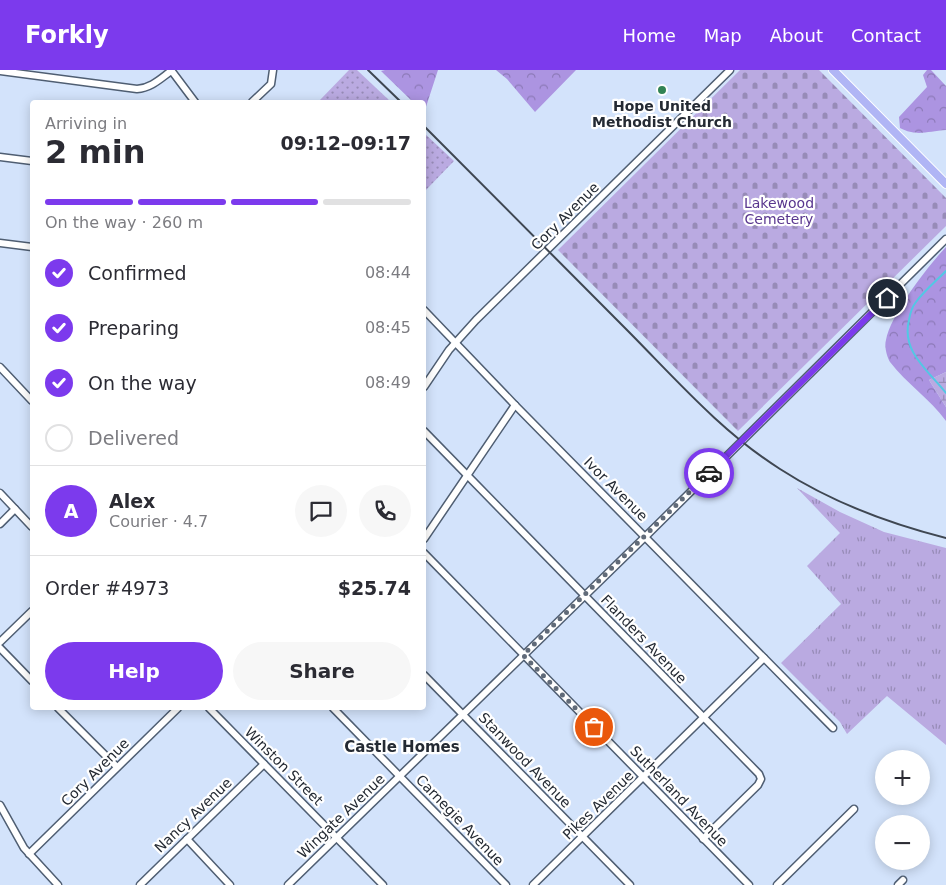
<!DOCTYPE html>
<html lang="en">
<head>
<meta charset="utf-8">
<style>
  body { margin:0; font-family:"DejaVu Sans",sans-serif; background:#f7f7f7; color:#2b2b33; height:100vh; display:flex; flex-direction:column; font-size:19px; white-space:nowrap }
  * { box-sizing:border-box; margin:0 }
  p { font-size:16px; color:#7c7c81 }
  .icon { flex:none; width:28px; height:28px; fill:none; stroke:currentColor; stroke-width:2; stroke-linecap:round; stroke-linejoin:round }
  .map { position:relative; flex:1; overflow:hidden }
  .panel { position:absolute; left:30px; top:30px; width:396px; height:610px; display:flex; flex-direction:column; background:#fff; border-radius:5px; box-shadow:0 2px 12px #0003 }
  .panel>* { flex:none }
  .tools { position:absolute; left:875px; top:680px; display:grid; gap:10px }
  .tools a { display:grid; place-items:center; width:55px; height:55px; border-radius:50%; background:#fff; box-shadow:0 2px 12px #0003; font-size:25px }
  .pin { position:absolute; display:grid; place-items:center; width:42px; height:42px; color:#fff; margin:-21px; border:2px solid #fff; border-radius:50%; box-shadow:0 1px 5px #0007 }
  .courier { position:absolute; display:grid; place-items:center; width:50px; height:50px; margin:-25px; border:4px solid #7c3aed; border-radius:50%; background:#fff; color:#222; box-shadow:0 1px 6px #0007 }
  .head em { font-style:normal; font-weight:700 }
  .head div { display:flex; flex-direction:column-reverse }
  .head { display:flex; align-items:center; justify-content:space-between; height:85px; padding:0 15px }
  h1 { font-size:32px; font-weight:700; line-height:38px }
  .bar { display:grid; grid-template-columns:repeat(4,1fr); gap:8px 5px; align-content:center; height:60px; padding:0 15px }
  .bar i { height:6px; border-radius:4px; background:#e1e1e2 }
  .bar .current { background:#7c3aed }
  .bar p { grid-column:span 4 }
  .line { display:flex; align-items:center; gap:12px; padding:0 15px; border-top:1px solid #e1e1e2 }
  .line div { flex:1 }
  .round { display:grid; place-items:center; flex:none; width:52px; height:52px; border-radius:26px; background:#f7f7f7 }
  ol { padding:0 15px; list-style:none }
  li { display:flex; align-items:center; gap:15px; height:55px }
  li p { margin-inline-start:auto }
  li .icon { padding:5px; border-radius:50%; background:#7c3aed; color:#fff; stroke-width:4 }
  li:last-child { color:#7c7c81 }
  li i { width:28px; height:28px; border:2px solid #e1e1e2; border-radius:50% }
  .action { display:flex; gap:10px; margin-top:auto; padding:10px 15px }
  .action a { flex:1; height:58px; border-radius:30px; background:#7c3aed; color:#fff; font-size:20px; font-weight:700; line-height:58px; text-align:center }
  .action a+a { background:#f7f7f7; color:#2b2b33 }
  header { display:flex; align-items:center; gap:30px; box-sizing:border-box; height:70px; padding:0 25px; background:#7c3aed; color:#fff }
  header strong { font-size:24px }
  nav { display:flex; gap:28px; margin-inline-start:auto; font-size:18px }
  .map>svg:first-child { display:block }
  .grass { fill:url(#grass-tufts) }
  .forest { fill:url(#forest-crowns) }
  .wetland { fill:url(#wetland-marsh) }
  .cemetery { fill:url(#cemetery-stones) }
  .park { fill:url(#park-dots) }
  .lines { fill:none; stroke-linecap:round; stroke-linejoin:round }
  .stream { stroke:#52c8e4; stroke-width:2 }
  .minor-casing { stroke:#4f5e72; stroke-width:9 }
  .major-casing { stroke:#fff; stroke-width:10 }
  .minor { stroke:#fff; stroke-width:6 }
  .major { stroke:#b0b5f5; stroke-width:8 }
  .rail { stroke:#3f4752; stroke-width:2 }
  .done { stroke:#616b79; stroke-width:5; stroke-dasharray:0 9 }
  .route { stroke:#7c3aed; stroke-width:6 }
  .poi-dot { fill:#328354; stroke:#fff; stroke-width:2 }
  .labels { text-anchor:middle; stroke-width:4.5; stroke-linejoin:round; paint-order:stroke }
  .poi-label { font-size:14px; font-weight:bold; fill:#242a33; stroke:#fff }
  .park-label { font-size:14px; fill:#58358e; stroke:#fff }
  .street-label { font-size:14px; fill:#242a33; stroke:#fff }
  .neighbourhood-label { font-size:15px; font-weight:bold; fill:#242a33; stroke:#fff }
</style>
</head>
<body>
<header>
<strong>Forkly</strong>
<nav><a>Home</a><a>Map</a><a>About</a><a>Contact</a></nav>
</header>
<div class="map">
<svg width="946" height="815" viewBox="0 0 946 815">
  <defs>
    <pattern id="grass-tufts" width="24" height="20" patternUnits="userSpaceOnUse" patternTransform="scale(1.25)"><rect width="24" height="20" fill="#baaae1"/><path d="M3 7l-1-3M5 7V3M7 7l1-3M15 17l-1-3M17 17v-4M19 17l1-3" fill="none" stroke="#978bb7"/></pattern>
    <pattern id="forest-crowns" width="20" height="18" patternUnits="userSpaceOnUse" patternTransform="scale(1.25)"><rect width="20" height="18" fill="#ac94e1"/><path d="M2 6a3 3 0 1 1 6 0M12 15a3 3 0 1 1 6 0" fill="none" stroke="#8c79b7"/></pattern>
    <pattern id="wetland-marsh" width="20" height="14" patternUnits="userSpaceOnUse" patternTransform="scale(1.25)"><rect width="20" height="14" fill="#baaae1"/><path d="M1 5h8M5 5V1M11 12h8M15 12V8" fill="none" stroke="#978bb7"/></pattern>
    <pattern id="cemetery-stones" width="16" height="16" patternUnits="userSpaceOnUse" patternTransform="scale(1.25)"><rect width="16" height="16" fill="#baaae1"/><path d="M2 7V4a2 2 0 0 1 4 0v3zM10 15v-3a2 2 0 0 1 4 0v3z" fill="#978bb7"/></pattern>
    <pattern id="park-dots" width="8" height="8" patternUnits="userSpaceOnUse" patternTransform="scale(1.25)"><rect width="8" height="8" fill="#baaae1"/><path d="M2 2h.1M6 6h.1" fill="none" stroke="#978bb7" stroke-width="1.8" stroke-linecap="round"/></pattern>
  </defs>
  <rect width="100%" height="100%" fill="#d3e3fb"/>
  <!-- grass -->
  <path class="grass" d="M 797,418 L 840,442 L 884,462 L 946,478 L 946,675 L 887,626 L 847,664 L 840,652 L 781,593 L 841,534 L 807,496 L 840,463 Z"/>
  <!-- forest -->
  <g class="forest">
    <path d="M 385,0 L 438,0 L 424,43 L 424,32 L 413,32 L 381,1 Z"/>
    <path d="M 496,0 L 576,0 L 535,42 L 507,9 Z"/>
    <path d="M 927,0 L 931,0 L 946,16 L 946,60 C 928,61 917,67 900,58 L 899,47 L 927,17 L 923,5 Z"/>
    <path d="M 946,177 L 946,302 L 929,310 L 946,337 L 946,351 C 930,329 907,314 890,292 C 887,287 884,276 886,270 C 891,244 927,197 946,177 Z"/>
  </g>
  <!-- wetland -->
  <path class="wetland" d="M 946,302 L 946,337 L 929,310 Z"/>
  <!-- cemetery -->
  <path class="cemetery" d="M 740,0 L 819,0 L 946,128 L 946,156 L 738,361 L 558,180 Z"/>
  <!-- park -->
  <g class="park">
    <path d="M 349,0 L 357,0 L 391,32 L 318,32 Z"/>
    <path d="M 424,63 L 454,91 L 424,122 Z"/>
  </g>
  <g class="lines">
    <!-- stream -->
    <path class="stream" d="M 946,201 C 936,211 924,221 916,232 C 912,237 910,244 909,250 C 901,282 929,301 946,323"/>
    <!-- minor casing -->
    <g class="minor-casing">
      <g id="minor">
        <path d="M 171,0 L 195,32"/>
        <path d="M 0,1 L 137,19 C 151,18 160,9 171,1"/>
        <path d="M 252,32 L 271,14 L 273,0"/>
        <path d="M 0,87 L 32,91"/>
        <path d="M 0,173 L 32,177"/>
        <path d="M 424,240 L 515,335 L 833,658"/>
        <path d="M 0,297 L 32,331"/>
        <path d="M 424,317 L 449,280 L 476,250 L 730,0"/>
        <path d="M 424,361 L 759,704 L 761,709 L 758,715 L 703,769"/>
        <path d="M 0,423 L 32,457"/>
        <path d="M 0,454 L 15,439"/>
        <path d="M 424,469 L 515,335"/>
        <path d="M 424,483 L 749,815"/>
        <path d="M 0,572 L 32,541"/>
        <path d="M 0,578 L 32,611"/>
        <path d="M 424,605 L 630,815"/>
        <path d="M 58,638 L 117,697"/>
        <path d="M 209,638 L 383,815"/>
        <path d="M 333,638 L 506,815"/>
        <path d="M 0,735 L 24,778 L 58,815"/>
        <path d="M 187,769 L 230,815"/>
        <path d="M 29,784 L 178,638"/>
        <path d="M 140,815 L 264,694"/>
        <path d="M 288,815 L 646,466 L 946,169"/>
        <path d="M 533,815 L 764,588"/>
        <path d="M 777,815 L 854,739"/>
        <path d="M 898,815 L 903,810"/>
      </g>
    </g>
    <!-- major casing -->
    <g class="major-casing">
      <path id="major" d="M 833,0 L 946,114"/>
    </g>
    <!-- minor -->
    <use href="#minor" class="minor"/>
    <!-- major -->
    <use href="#major" class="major"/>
    <!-- rail -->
    <g class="rail">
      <path d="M 368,0 L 401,32"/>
      <path d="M 424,56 C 490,123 557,189 624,257 C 673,306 720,361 780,399 C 831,432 887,453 946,468"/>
    </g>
  </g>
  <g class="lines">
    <!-- done -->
    <path class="done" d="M 594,657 L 523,585 L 709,403"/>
    <!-- route -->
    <path class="route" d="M 709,403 L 887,228"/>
  </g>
  <!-- markers -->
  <circle class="poi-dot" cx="662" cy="20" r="5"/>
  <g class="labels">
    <!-- poi labels -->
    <g class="poi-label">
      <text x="662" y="41">Hope United<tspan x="662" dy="16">Methodist Church</tspan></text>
    </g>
    <!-- park labels -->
    <g class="park-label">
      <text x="779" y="138">Lakewood<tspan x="779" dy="16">Cemetery</tspan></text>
    </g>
    <!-- street labels -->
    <g class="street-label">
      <text transform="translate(565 146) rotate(-45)" y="5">Cory Avenue</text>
      <text transform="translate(616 419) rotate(45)" y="5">Ivor Avenue</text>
      <text transform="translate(644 569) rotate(46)" y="5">Flanders Avenue</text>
      <text transform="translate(525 690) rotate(46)" y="5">Stanwood Avenue</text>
      <text transform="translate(284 696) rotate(45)" y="5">Winston Street</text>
      <text transform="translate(95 702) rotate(-45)" y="5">Cory Avenue</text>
      <text transform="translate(679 726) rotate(46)" y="5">Sutherland Avenue</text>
      <text transform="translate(598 735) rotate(-44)" y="5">Pikes Avenue</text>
      <text transform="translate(193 745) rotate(-44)" y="5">Nancy Avenue</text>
      <text transform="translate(341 746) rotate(-44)" y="5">Wingate Avenue</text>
      <text transform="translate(460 750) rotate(46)" y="5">Carnegie Avenue</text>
    </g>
    <!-- neighbourhood labels -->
    <g class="neighbourhood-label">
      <text x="402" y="682">Castle Homes</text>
    </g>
  </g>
</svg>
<div class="tools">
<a>+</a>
<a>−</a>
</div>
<div class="pin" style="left:594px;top:657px;background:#ea580c"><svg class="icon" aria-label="bag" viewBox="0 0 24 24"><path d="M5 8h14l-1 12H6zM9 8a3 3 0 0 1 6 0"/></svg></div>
<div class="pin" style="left:887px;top:228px;background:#1f2937"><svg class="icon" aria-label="home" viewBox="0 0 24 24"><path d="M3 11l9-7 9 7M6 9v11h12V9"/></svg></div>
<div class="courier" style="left:709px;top:403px"><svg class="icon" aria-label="car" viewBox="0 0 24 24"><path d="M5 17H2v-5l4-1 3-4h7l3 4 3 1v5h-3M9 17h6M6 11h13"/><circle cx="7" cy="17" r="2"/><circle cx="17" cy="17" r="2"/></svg></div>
<section class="panel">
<div class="head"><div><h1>2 min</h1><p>Arriving in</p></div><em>09:12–09:17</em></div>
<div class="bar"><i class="current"></i><i class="current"></i><i class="current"></i><i></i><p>On the way · 260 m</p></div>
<ol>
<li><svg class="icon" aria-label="check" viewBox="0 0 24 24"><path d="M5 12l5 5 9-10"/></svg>Confirmed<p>08:44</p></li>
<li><svg class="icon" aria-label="check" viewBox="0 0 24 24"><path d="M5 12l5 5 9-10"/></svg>Preparing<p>08:45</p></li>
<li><svg class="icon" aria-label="check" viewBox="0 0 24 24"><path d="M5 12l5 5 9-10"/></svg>On the way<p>08:49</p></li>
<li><i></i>Delivered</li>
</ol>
<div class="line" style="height:90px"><b class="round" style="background:#7c3aed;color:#fff">A</b><div><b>Alex</b><p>Courier · 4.7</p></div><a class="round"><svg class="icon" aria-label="chat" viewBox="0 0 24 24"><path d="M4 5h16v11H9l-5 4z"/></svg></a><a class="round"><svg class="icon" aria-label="phone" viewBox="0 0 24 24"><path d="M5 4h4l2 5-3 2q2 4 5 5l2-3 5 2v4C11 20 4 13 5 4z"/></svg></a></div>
<div class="line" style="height:65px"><div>Order #4973</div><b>$25.74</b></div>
<div class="action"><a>Help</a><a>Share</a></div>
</section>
</div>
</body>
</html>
